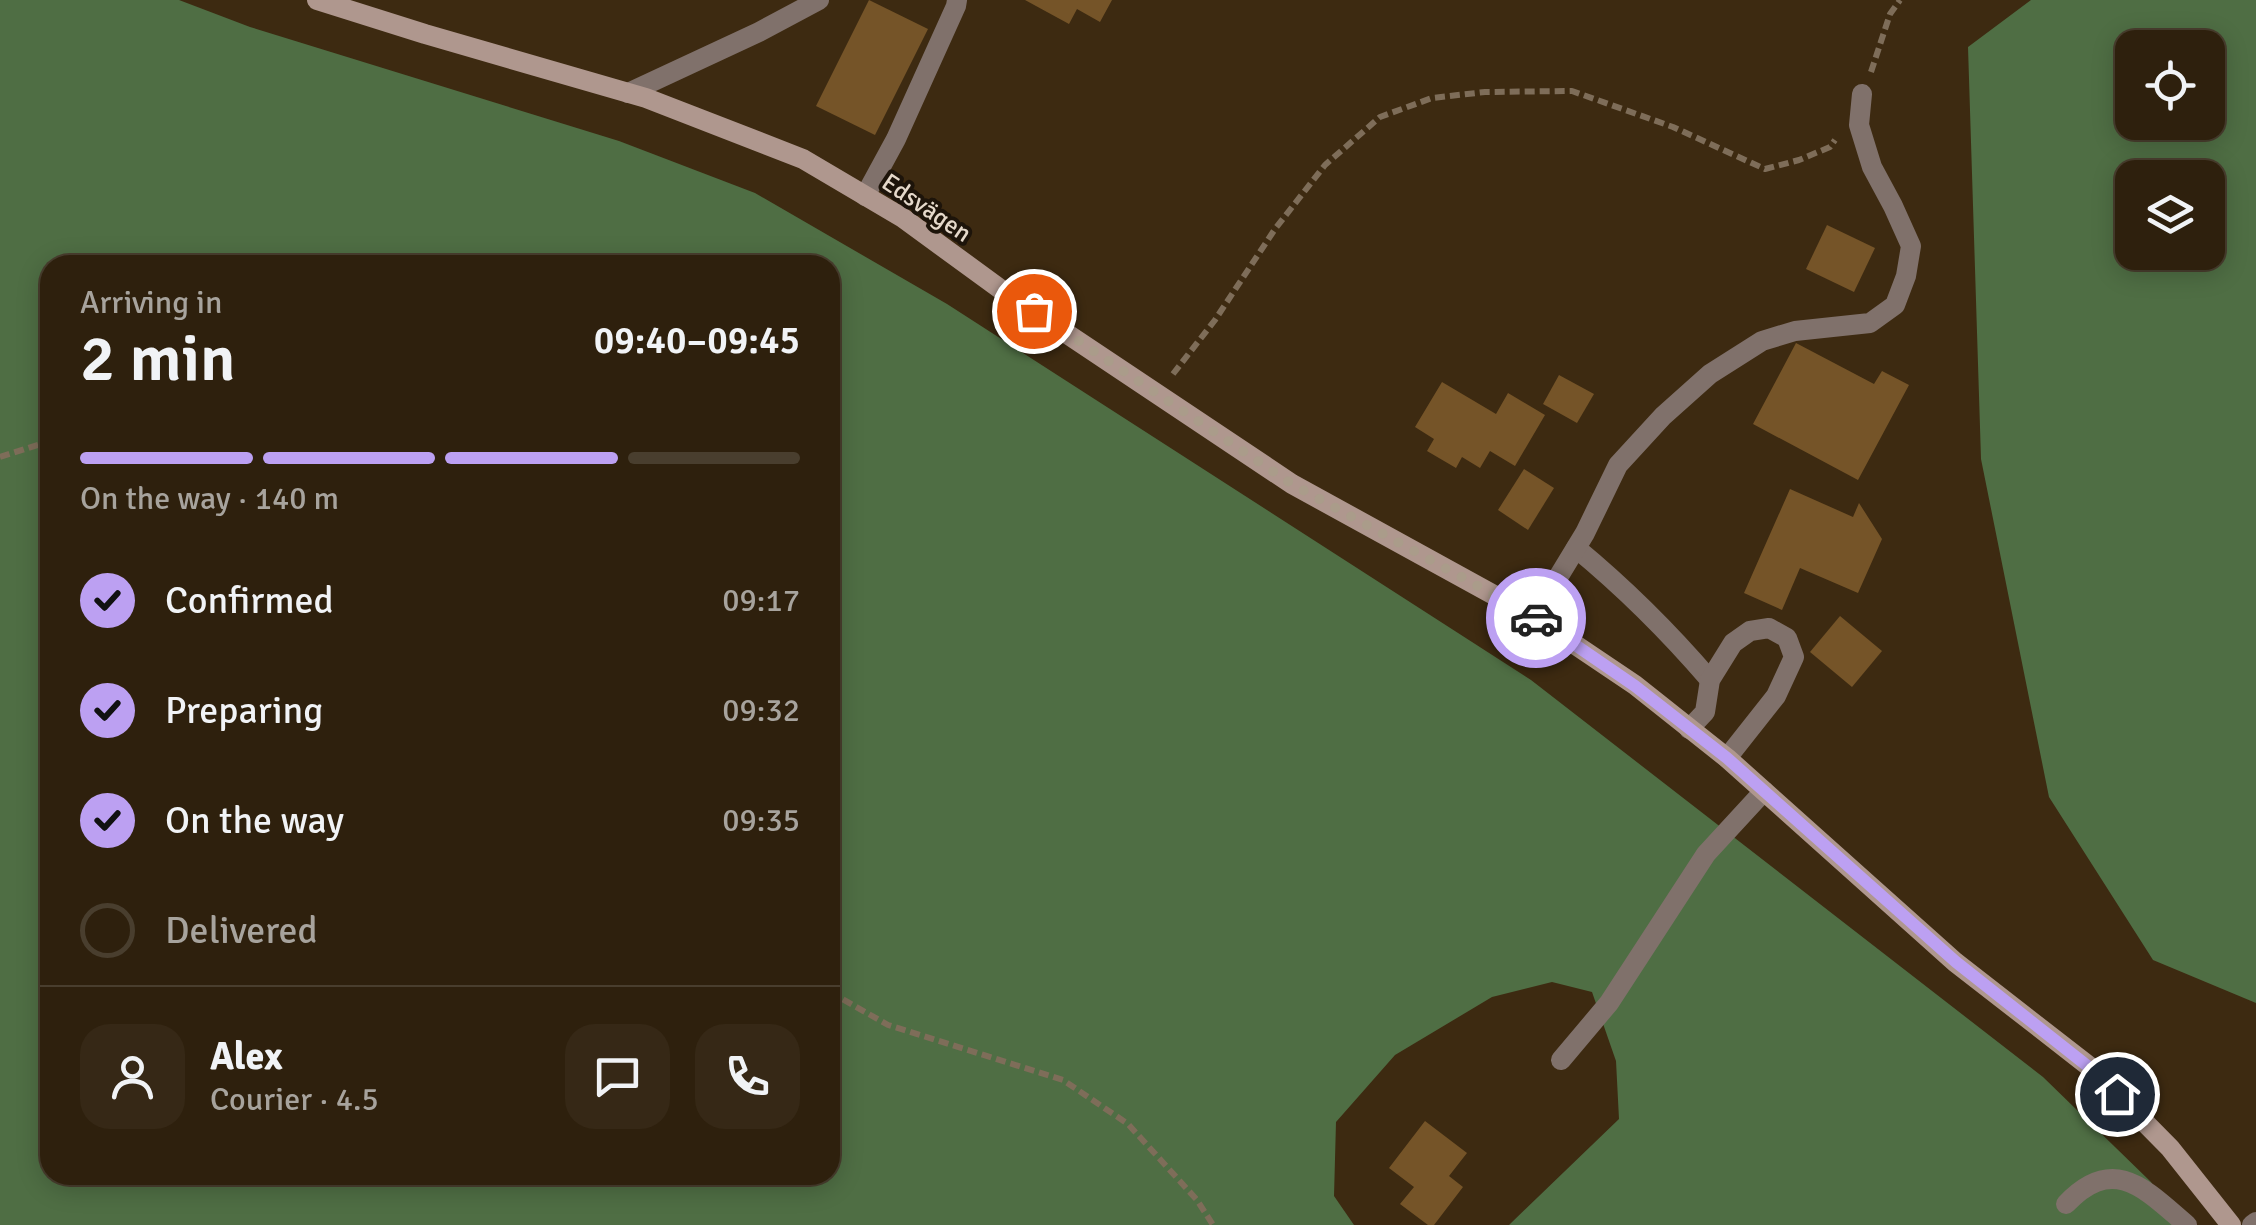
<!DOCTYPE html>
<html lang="en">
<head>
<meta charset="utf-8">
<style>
  body { margin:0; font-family:Signika,sans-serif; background:#362816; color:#f1f3f6; height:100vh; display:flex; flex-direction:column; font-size:38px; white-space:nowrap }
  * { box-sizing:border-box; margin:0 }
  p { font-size:32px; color:#a7a39d }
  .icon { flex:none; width:55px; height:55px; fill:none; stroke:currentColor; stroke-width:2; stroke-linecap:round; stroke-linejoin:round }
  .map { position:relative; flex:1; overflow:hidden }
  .panel { position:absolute; left:40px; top:255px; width:800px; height:930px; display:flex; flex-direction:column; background:#2e200d; border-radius:30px; box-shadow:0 5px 25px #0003,0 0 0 2px #493e2e }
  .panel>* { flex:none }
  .controls { position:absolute; left:2115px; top:30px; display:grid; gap:20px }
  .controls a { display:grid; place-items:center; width:110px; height:110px; border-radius:20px; background:#2e200d; box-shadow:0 5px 25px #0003,0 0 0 2px #493e2e; font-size:50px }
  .pin { position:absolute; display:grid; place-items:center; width:85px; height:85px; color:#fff; margin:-42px; border:5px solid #fff; border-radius:50%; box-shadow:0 2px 10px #0007 }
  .courier { position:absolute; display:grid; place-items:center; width:100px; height:100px; margin:-50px; border:8px solid #bca0f2; border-radius:50%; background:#fff; color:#222; box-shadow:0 2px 12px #0007 }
  .summary em { font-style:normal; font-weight:600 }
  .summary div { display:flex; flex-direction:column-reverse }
  .summary { display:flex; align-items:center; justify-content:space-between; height:170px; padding:0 40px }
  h1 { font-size:65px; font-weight:600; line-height:75px }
  .bar { display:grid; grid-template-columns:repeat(4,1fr); gap:15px 10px; align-content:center; height:120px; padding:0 40px }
  .bar i { height:12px; border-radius:8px; background:#493e2e }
  .bar .active { background:#bca0f2 }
  .bar p { grid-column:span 4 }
  .line { display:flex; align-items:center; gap:25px; padding:0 40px; border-top:2px solid #493e2e }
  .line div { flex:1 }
  .round { display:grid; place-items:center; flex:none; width:105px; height:105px; border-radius:30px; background:#362816 }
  ol { padding:0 40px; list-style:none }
  li { display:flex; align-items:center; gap:30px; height:110px }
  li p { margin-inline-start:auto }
  li .icon { padding:10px; border-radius:50%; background:#bca0f2; color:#111; stroke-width:4 }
  li:last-child { color:#a7a39d }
  li i { width:55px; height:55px; border:5px solid #493e2e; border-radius:50% }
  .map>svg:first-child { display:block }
  .forest { fill:#4f6e44; fill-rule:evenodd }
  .building { fill:#755428 }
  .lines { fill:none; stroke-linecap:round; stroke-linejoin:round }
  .path { stroke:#7e6d59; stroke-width:6; stroke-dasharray:10 5; stroke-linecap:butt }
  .lane { stroke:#80716b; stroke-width:20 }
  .secondary { stroke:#af978e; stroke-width:20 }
  .done { stroke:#aa9c8a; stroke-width:10; stroke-dasharray:0 18 }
  .route { stroke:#bca0f2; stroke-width:12 }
  .labels { text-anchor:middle; stroke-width:8; stroke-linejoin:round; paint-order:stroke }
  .street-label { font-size:25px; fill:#e5d9cb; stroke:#1d140a }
</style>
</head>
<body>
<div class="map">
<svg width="2256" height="1225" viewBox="0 0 2256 1225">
  <rect width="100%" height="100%" fill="#3d2a11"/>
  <!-- forest -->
  <g class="forest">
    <path d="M 0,0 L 179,0 L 250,27 L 619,141 L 755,193 L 947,304 L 1531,680 L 2043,1077 L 2151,1182 L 2180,1225 L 1509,1225 L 1619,1119 L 1616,1061 L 1592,992 L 1552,982 L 1492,997 L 1395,1055 L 1336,1122 L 1334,1196 L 1354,1225 L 0,1225 ZM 50,265 L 830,265 L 830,1175 L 50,1175 Z"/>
    <path d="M 2031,0 L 2256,0 L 2256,1003 L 2153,960 L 2049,797 L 1981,459 L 1968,47 ZM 2132,48 L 2208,48 L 2208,122 L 2132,122 ZM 2132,178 L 2208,178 L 2208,252 L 2132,252 Z"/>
  </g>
  <!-- building -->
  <g class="building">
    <path d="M 869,0 L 928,29 L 875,135 L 816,106 Z"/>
    <path d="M 1025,0 L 1112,0 L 1100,22 L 1077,9 L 1069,24 Z"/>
    <path d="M 1827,225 L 1875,248 L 1854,292 L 1806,269 Z"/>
    <path d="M 1796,343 L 1874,384 L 1882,371 L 1909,385 L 1858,480 L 1753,424 Z"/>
    <path d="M 1559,375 L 1594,394 L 1577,423 L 1543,404 Z"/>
    <path d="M 1442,382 L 1496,414 L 1508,393 L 1545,415 L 1515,466 L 1490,451 L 1480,468 L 1462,457 L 1456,468 L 1427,451 L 1434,439 L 1415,427 Z"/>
    <path d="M 1524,469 L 1554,488 L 1528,530 L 1498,510 Z"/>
    <path d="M 1790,489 L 1853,517 L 1859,503 L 1882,539 L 1858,593 L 1800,568 L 1782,610 L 1744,593 Z"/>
    <path d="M 1840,616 L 1882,651 L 1852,687 L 1810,652 Z"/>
    <path d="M 1425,1121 L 1467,1153 L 1449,1176 L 1463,1187 L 1434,1225 L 1428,1225 L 1400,1204 L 1414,1187 L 1389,1168 Z"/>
  </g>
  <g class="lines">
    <!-- path -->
    <g class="path">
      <path d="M 1871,72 L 1890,14 L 1900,0"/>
      <path d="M 1173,374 L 1215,320 L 1275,229 L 1325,165 L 1380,117 L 1432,98 L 1485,92 L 1572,91 L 1673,127 L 1765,169 L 1799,160 L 1830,147 L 1835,140"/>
      <path d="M 0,457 L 50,441"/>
      <path d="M 830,992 L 888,1025 L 1063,1080 L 1128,1124 L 1197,1200 L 1213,1225"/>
    </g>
    <!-- lane -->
    <g class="lane">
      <path d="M 628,93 L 759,32 L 819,0"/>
      <path d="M 865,196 L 896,139 L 956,6 L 957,0"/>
      <path d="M 1576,548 C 1627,590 1667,630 1710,680"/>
      <path d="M 1534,617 L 1585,533 L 1618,465 L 1663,416 L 1710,374 L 1762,341 L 1795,331 L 1870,323 L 1895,305 L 1906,276 L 1911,246 L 1893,206 L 1872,167 L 1859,125 L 1862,94"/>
      <path d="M 1689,729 L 1705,712 L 1710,680 L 1733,643 L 1750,631 L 1769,628 L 1787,638 L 1794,657 L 1776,696 L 1727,758"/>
      <path d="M 1561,1060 L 1609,1003 L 1706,854 L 1764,791"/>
      <path d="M 2066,1204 C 2114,1153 2146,1190 2187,1225"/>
      <path d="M 2252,1225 L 2256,1222"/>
    </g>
    <!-- secondary -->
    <path class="secondary" d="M 317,0 L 425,34 L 646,98 L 803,159 L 903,218 L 1003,291 L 1292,484 L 1534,617 L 1635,685 L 1727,758 L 1955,962 L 2090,1067 L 2170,1148 L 2231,1225"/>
  </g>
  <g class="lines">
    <!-- done -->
    <path class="done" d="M 1034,311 L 1292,484 L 1536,618"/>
    <!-- route -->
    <path class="route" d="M 1536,618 L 1635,686 L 1727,758 L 1956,962 L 2090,1068 L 2117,1094"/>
  </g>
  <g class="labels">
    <!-- street labels -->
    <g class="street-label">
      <text transform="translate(927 207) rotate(34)" y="9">Edsvägen</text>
    </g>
  </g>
</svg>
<div class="controls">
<a><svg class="icon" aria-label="locate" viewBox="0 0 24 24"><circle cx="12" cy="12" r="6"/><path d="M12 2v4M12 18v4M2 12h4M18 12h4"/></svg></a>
<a><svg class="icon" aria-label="layers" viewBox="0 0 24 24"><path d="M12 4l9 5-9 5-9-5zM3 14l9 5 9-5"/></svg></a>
</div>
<div class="pin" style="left:1034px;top:311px;background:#ea580c"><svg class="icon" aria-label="bag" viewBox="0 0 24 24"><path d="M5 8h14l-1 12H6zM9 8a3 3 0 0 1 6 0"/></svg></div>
<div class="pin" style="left:2117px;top:1094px;background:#1f2937"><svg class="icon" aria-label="home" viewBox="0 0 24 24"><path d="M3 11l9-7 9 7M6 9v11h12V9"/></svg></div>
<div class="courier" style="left:1536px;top:618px"><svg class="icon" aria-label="car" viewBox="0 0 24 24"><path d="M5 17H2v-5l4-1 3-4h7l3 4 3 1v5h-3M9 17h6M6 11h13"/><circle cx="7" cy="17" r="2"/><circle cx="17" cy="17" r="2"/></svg></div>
<section class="panel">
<div class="summary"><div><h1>2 min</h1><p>Arriving in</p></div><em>09:40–09:45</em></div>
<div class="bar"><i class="active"></i><i class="active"></i><i class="active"></i><i></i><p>On the way · 140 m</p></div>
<ol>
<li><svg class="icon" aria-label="check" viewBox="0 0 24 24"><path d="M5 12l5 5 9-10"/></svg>Confirmed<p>09:17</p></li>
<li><svg class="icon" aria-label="check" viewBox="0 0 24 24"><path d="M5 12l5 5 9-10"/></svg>Preparing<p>09:32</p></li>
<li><svg class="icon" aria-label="check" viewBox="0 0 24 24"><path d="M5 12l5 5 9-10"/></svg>On the way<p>09:35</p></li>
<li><i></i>Delivered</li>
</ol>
<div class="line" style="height:180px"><a class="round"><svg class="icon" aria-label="person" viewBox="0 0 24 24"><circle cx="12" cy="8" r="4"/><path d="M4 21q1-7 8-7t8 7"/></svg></a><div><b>Alex</b><p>Courier · 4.5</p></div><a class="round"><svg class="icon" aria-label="chat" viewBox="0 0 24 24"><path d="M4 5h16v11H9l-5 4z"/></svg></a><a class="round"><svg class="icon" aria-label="phone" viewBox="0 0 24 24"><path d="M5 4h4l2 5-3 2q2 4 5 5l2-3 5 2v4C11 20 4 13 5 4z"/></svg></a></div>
</section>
</div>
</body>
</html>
